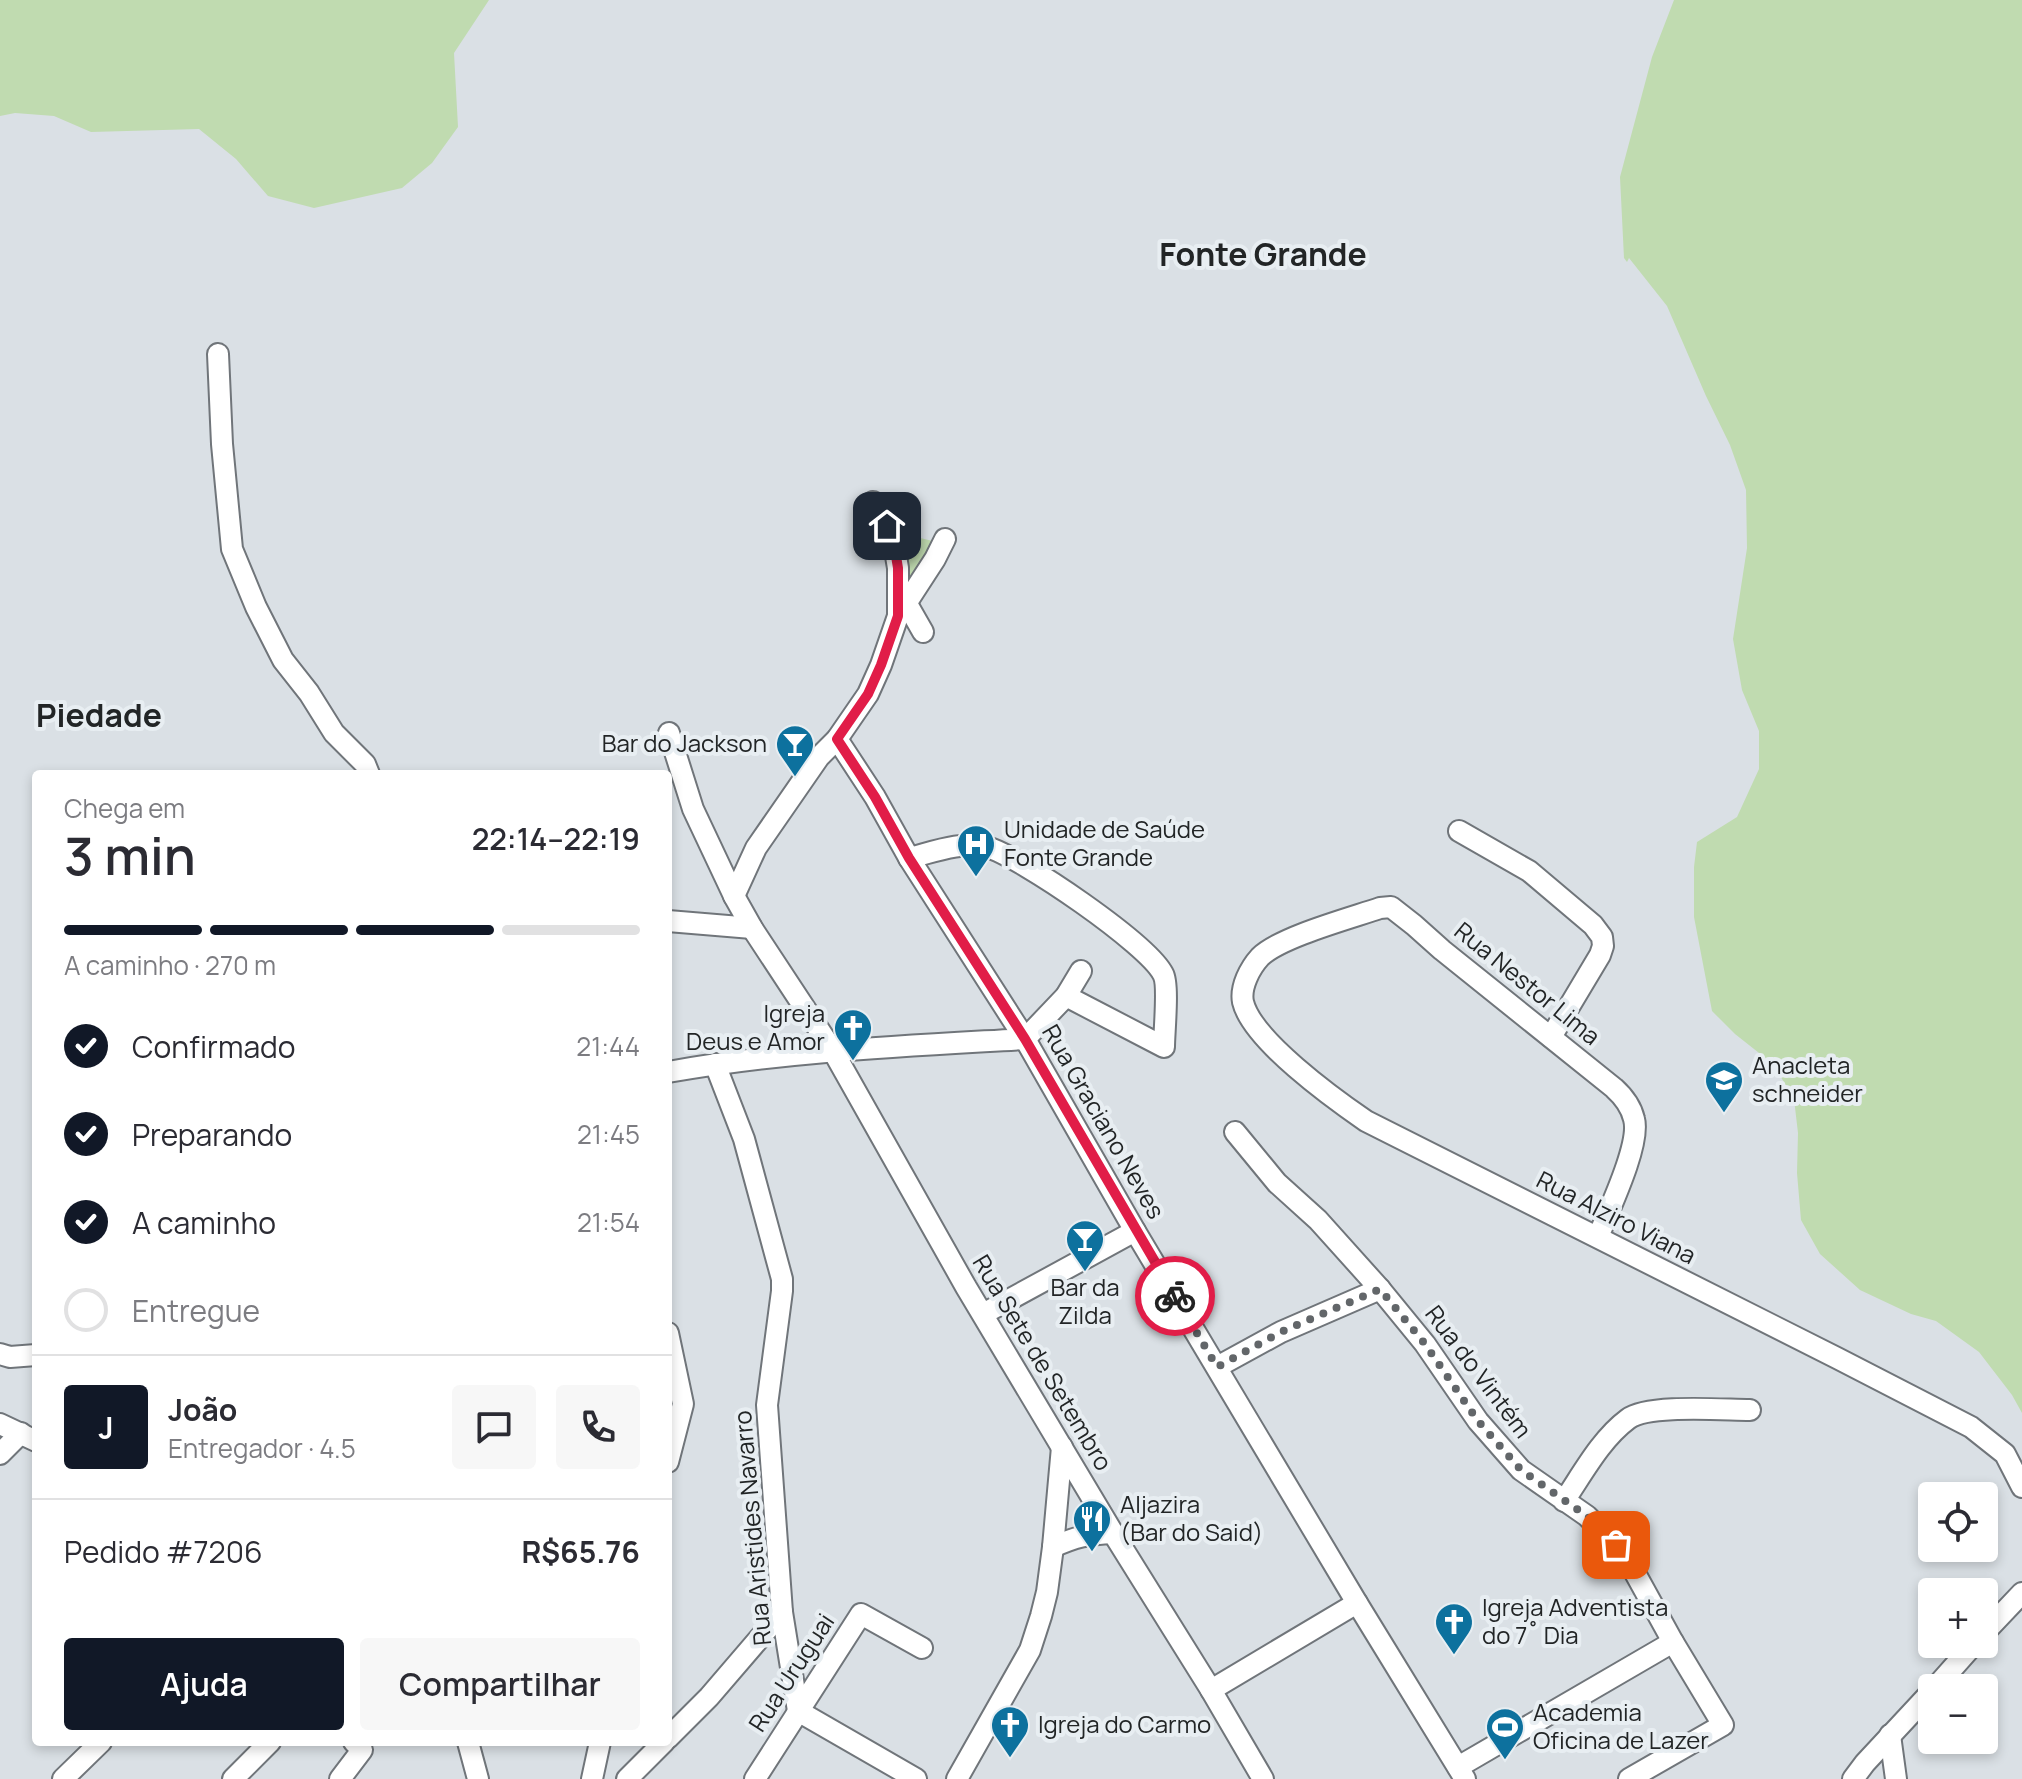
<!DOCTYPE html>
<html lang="pt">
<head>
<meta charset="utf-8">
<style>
  body { margin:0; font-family:Manrope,sans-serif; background:#f7f7f7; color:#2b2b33; height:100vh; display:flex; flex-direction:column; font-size:30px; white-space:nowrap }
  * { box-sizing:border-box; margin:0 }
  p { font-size:26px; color:#7c7c81 }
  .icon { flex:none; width:44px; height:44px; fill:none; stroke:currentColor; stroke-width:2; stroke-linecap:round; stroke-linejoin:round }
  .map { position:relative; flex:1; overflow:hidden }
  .drawer { position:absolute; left:32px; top:770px; width:640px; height:976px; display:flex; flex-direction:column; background:#fff; border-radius:8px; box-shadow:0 4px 12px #0003 }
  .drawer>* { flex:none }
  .buttons { position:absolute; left:1918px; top:1482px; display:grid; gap:16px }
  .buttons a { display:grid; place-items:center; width:80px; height:80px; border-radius:8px; background:#fff; box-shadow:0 4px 12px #0003; font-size:40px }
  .pin { position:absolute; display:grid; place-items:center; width:68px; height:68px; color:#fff; margin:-34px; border-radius:16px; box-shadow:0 4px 12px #0006 }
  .courier { position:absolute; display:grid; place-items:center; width:80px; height:80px; margin:-40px; border:6px solid #e11d48; border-radius:50%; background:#fff; color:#222; box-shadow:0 2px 10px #0007 }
  .overview em { font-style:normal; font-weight:600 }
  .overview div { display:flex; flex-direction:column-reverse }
  .overview { display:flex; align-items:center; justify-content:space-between; height:136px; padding:0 32px }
  h1 { font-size:52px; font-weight:600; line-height:60px }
  .bar { display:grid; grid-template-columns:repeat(4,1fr); gap:12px 8px; align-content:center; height:96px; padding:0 32px }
  .bar i { height:10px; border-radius:6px; background:#e1e1e2 }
  .bar .selected { background:#111827 }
  .bar p { grid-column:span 4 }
  .line { display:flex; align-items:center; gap:20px; padding:0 32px; border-top:2px solid #e1e1e2 }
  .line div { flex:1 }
  .round { display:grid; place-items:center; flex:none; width:84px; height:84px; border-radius:8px; background:#f7f7f7 }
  ol { padding:0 32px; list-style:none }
  li { display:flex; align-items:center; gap:24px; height:88px }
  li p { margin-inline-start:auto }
  li .icon { padding:8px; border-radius:50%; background:#111827; color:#fff; stroke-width:4 }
  li:last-child { color:#7c7c81 }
  li i { width:44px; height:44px; border:4px solid #e1e1e2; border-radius:50% }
  .primary-button { display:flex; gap:16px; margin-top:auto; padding:16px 32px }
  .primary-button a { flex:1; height:92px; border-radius:8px; background:#111827; color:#fff; font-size:32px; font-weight:600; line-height:92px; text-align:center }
  .primary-button a+a { background:#f7f7f7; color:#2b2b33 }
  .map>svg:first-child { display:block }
  .green { fill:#c0dbb0 }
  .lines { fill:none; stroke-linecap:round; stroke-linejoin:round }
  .minor-casing { stroke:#70757a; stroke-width:24 }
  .minor { stroke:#fff; stroke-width:20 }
  .done { stroke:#626669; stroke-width:8; stroke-dasharray:0 14.4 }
  .route { stroke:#e11d48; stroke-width:10 }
  .labels { text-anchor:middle; stroke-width:8; stroke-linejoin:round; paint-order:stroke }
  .poi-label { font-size:24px; fill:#222526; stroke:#e8eef2; text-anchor:start }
  .street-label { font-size:24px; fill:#222526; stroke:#e8eef2 }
  .district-label { font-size:32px; font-weight:bold; fill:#222526; stroke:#e8eef2 }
</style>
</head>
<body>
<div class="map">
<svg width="2022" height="1779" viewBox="0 0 2022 1779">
  <rect width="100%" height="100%" fill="#dae0e5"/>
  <!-- green -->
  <g class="green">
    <path d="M 0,0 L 489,0 L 454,53 L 458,127 L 432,163 L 402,188 L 314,208 L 268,196 L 236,159 L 199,129 L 91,132 L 54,116 L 15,113 L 0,116 Z"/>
    <path d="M 1674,0 L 2022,0 L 2022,1413 L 2012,1395 L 1979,1352 L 1936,1321 L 1911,1314 L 1860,1290 L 1820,1254 L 1801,1220 L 1797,1173 L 1798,1133 L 1794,1099 L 1773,1064 L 1735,1034 L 1712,1011 L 1694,917 L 1694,867 L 1697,842 L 1737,817 L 1759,769 L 1759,731 L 1742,690 L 1733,639 L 1747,548 L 1746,490 L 1730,445 L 1706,396 L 1667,306 L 1629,258 L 1627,262 L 1624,258 L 1620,177 L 1652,57 Z"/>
    <path d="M 916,537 L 937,542 L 901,595 L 901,539 Z"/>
  </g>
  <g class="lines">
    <!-- minor casing -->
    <g class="minor-casing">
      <g id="minor">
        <path d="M 218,354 L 222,444 L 232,549 L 256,607 L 283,660 L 309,693 L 334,733 L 365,764 L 369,774"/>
        <path d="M 907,604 L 923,632"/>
        <path d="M 898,616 L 935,559 L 945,539"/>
        <path d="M 669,733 L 693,809 L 734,896 L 752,928 L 833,1051 L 966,1287 L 1113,1533 L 1211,1690 L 1263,1779"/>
        <path d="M 837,739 L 875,797 L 909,858 L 1025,1039 L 1135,1231 L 1357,1603 L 1465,1779"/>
        <path d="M 1459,831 L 1529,871 L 1593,925 L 1602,937 L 1603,946 L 1600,955 L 1551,1037"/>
        <path d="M 909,858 C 933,852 962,841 987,847 C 1021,857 1148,944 1163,974 C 1169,984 1164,1033 1164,1047 L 1066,996"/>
        <path d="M 734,896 L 756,848 L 819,757 L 837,739 L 868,694 L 881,665 L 898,616 L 898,568 L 894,544 L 873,502"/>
        <path d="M 668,921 L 752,928"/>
        <path d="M 1025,1039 L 1066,996 L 1081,971"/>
        <path d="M 715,1064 L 744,1139 L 782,1279 L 782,1291 L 767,1405 L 782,1612 L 798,1711 L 916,1779"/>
        <path d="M 668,1072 C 786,1051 906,1046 1025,1039"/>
        <path d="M 1235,1132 L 1277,1183 L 1318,1220 L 1380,1289 L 1425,1344 L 1478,1421 L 1521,1470 L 1587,1516 L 1616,1545 L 1635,1573 L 1673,1642 L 1723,1725 L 1629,1779"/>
        <path d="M 1598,1237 C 1608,1212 1641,1144 1634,1119 C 1631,1106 1624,1097 1614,1088 L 1442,950 L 1414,925 L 1391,907 L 1380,908 C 1351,918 1280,937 1260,957 C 1250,968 1240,987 1243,1002 C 1252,1040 1334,1099 1366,1121 L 1837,1358 L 1971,1427 L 2005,1454 L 2022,1487"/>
        <path d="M 983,1314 L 1135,1231"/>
        <path d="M 668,1333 L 683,1404 L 668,1462"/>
        <path d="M 0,1354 L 10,1357 L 36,1355"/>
        <path d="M 1217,1367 L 1281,1332 L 1380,1289"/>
        <path d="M 0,1424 L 36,1441"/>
        <path d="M 0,1454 L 21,1433"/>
        <path d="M 1564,1501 C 1583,1473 1601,1439 1628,1419 C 1648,1404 1723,1410 1750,1410"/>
        <path d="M 1053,1547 C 1075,1537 1088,1534 1113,1533"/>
        <path d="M 1984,1633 L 2022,1593"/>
        <path d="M 1935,1688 L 1974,1644"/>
        <path d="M 1211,1690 L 1357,1603"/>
        <path d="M 1890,1735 L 1896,1779"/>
        <path d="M 668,1738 L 709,1697 L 782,1612"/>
        <path d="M 468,1742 L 478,1779"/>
        <path d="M 1458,1767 L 1673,1642"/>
        <path d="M 63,1779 L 101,1742"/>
        <path d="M 233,1779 L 270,1742"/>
        <path d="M 340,1779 L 362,1750 L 354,1742"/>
        <path d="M 592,1779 L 600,1742"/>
        <path d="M 627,1779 L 664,1742"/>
        <path d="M 755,1779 L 861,1614 L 922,1648"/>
        <path d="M 957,1779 L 1030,1650 L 1041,1616 L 1047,1592 L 1053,1547 L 1062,1447"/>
        <path d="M 1853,1779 L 1865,1763 L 1932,1691"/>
      </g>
    </g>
    <!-- minor -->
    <use href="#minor" class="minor"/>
  </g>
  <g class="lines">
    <!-- done -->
    <path class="done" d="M 1175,1296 L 1217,1367 L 1281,1332 L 1380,1289 L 1425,1344 L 1478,1421 L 1521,1470 L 1587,1516 L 1616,1545"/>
    <!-- route -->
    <path class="route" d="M 887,526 L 894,544 L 898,568 L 898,616 L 881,665 L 868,694 L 837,739 L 875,797 L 909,858 L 1025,1039 L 1175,1296"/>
  </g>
  <!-- icons -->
  <defs>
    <g id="bar-pin" transform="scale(2)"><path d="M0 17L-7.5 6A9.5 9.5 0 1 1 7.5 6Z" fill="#0d719e" stroke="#e8eef2"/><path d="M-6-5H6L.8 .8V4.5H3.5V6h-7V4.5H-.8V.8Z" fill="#fff"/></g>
    <g id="hospital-pin" transform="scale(2)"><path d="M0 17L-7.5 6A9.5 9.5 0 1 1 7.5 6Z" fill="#0d719e" stroke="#e8eef2"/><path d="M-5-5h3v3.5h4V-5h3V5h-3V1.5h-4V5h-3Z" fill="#fff"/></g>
    <g id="church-pin" transform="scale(2)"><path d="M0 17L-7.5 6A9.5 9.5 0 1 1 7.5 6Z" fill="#0d719e" stroke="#e8eef2"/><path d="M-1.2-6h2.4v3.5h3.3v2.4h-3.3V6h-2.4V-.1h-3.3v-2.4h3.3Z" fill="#fff"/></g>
    <g id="school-pin" transform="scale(2)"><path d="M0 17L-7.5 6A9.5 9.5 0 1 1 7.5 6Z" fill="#0d719e" stroke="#e8eef2"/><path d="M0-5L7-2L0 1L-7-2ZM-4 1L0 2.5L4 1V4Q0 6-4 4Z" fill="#fff"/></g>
    <g id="restaurant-pin" transform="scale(2)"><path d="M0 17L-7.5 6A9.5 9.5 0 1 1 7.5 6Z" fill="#0d719e" stroke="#e8eef2"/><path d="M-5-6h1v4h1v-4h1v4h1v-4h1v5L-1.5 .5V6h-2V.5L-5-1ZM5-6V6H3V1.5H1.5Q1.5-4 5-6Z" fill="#fff"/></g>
    <g id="stadium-pin" transform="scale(2)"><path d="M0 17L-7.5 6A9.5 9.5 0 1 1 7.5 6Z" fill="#0d719e" stroke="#e8eef2"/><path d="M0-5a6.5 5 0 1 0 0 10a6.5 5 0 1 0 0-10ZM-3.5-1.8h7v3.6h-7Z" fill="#fff"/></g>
  </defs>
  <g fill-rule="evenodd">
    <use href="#bar-pin" x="795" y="744"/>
    <use href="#hospital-pin" x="976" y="844"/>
    <use href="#church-pin" x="853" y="1028"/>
    <use href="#school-pin" x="1724" y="1080"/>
    <use href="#bar-pin" x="1085" y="1239"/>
    <use href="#restaurant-pin" x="1092" y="1519"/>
    <use href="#church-pin" x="1454" y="1622"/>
    <use href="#church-pin" x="1010" y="1725"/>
    <use href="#stadium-pin" x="1505" y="1727"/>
  </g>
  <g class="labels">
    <!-- poi labels -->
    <g class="poi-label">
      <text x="767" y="752" text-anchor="end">Bar do Jackson</text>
      <text x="1004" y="838">Unidade de Saúde<tspan x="1004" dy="28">Fonte Grande</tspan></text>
      <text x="825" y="1022" text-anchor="end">Igreja<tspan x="825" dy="28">Deus e Amor</tspan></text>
      <text x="1752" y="1074">Anacleta<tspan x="1752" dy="28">schneider</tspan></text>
      <text x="1085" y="1296" text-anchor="middle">Bar da<tspan x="1085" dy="28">Zilda</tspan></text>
      <text x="1120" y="1513">Aljazira<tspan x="1120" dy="28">(Bar do Said)</tspan></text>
      <text x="1482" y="1616">Igreja Adventista<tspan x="1482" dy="28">do 7˚ Dia</tspan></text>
      <text x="1533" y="1721">Academia<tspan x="1533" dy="28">Oficina de Lazer</tspan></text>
      <text x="1038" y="1733">Igreja do Carmo</text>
    </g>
    <!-- street labels -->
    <g class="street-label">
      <text transform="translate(1527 984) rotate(39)" y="8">Rua Nestor Lima</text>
      <text transform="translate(1103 1122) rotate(60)" y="8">Rua Graciano Neves</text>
      <text transform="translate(1616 1218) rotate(27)" y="8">Rua Alziro Viana</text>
      <text transform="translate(1042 1363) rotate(59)" y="8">Rua Sete de Setembro</text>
      <text transform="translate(1478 1372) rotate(53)" y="8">Rua do Vintém</text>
      <text transform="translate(753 1528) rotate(-95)" y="8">Rua Aristides Navarro</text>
      <text transform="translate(792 1673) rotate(-57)" y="8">Rua Uruguai</text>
    </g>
    <!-- district labels -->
    <g class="district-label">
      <text x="1263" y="266">Fonte Grande</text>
      <text x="99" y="727">Piedade</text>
    </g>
  </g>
</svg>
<div class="buttons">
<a><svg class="icon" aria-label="locate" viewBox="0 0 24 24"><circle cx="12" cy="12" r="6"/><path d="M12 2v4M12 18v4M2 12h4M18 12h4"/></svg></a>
<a>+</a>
<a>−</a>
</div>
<div class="pin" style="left:1616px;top:1545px;background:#ea580c"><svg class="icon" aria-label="bag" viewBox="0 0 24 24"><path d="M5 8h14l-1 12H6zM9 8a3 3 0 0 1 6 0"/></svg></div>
<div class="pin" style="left:887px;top:526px;background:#1f2937"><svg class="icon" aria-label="home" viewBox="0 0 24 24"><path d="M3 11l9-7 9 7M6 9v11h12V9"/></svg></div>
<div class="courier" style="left:1175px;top:1296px"><svg class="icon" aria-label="bike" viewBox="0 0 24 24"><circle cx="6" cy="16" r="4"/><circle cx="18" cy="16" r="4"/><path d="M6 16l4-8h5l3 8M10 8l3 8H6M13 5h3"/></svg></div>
<section class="drawer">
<div class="overview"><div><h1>3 min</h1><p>Chega em</p></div><em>22:14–22:19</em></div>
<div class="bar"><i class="selected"></i><i class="selected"></i><i class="selected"></i><i></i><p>A caminho · 270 m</p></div>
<ol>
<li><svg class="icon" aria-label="check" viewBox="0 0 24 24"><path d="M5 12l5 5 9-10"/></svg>Confirmado<p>21:44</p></li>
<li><svg class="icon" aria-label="check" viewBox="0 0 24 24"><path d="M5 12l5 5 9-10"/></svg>Preparando<p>21:45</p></li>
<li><svg class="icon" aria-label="check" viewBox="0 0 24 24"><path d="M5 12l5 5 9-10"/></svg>A caminho<p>21:54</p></li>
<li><i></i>Entregue</li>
</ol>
<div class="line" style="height:144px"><b class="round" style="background:#111827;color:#fff">J</b><div><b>João</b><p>Entregador · 4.5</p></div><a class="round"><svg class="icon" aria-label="chat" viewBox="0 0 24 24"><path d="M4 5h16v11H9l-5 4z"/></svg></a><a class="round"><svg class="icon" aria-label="phone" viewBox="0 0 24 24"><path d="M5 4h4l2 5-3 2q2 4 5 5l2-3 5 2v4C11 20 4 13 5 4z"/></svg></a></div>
<div class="line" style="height:104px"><div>Pedido #7206</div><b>R$65.76</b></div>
<div class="primary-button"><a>Ajuda</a><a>Compartilhar</a></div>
</section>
</div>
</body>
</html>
